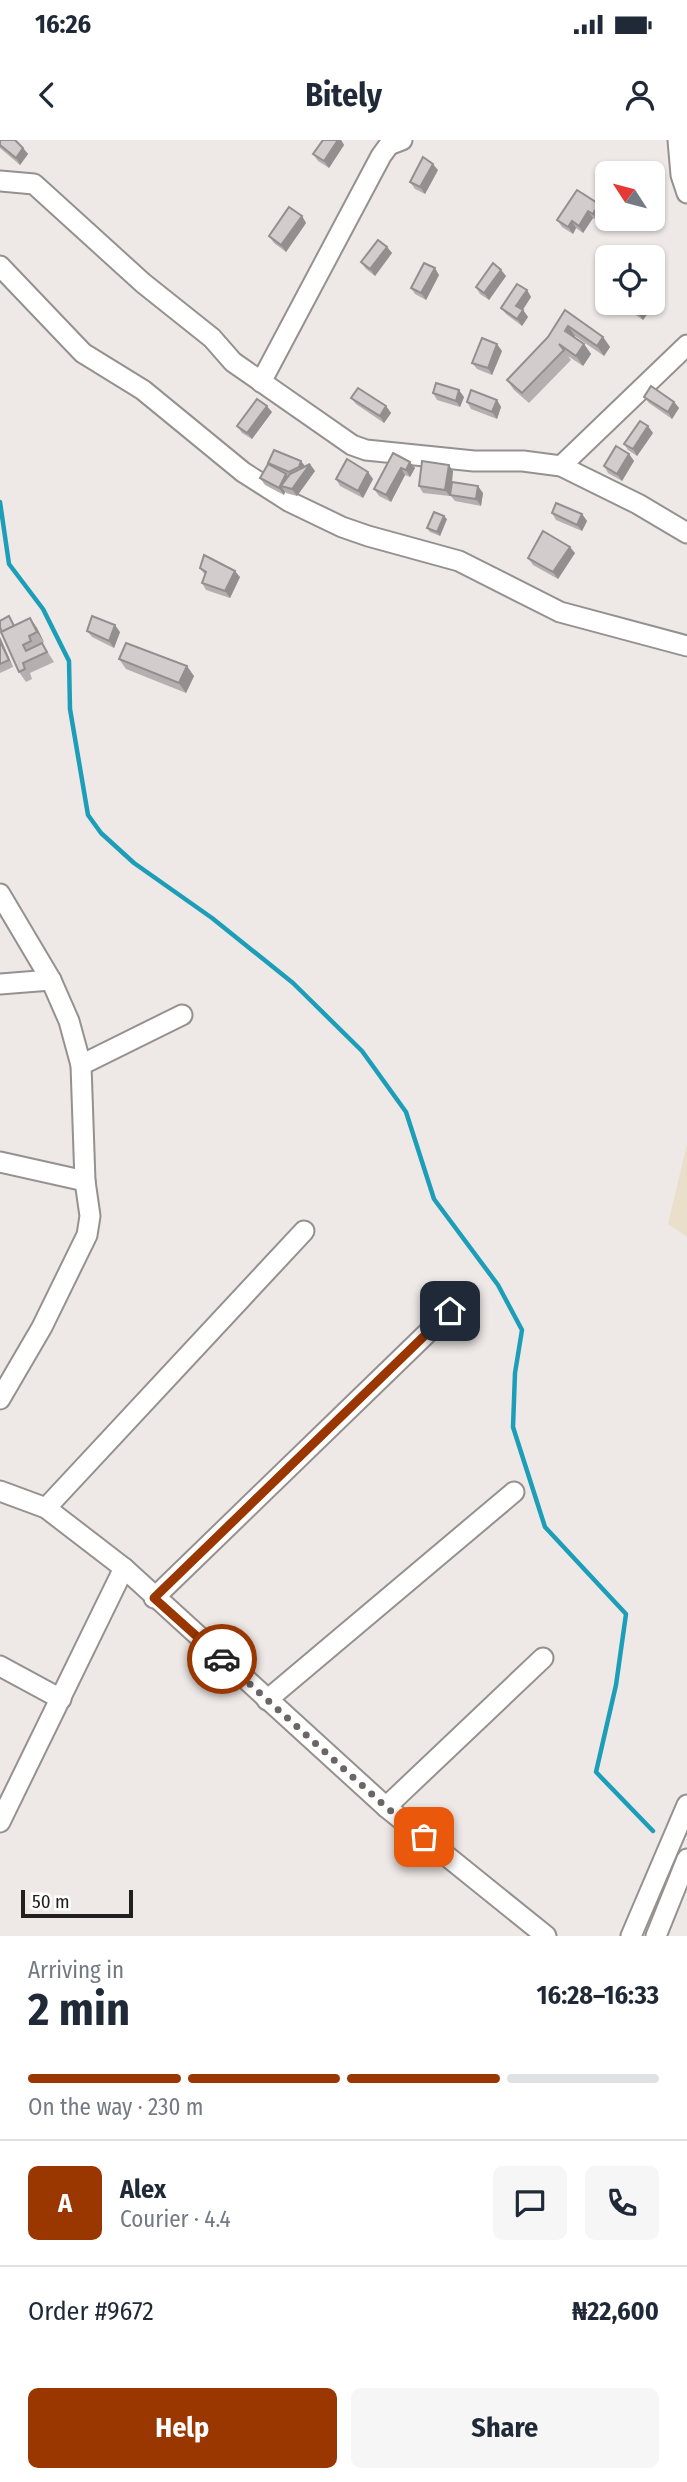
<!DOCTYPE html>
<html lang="en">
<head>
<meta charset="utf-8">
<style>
  body { margin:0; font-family:"Fira Sans Condensed",sans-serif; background:#f6f6f7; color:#1f2937; height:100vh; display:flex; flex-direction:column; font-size:26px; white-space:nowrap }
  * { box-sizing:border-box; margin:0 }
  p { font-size:23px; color:#747a83 }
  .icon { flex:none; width:38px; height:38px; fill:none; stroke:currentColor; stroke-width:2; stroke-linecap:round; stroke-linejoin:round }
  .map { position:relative; height:1796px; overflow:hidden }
  .panel { display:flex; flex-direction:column; background:#fff; flex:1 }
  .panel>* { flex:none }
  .needle { width:46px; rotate:306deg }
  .buttons { position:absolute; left:595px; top:21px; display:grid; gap:14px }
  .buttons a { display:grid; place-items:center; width:70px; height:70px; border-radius:10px; background:#fff; box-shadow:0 2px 5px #0004; font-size:35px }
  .scale { position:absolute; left:21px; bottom:18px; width:112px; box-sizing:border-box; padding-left:7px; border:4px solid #22201f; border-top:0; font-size:19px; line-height:24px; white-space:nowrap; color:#22201f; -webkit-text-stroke:5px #fff; paint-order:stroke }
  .pin { position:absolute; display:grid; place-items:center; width:60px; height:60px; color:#fff; margin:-30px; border-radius:14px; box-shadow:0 4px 10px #0006 }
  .courier { position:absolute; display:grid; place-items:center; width:70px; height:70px; margin:-35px; border:5px solid #9a3600; border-radius:50%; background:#fff; color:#222; box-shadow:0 2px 9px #0007 }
  .headline em { font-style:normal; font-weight:700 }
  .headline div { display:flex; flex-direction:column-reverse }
  .headline { display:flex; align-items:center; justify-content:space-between; height:119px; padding:0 28px }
  h1 { font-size:46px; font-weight:700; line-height:52px }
  .bar { display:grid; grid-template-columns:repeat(4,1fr); gap:10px 7px; align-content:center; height:84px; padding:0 28px }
  .bar i { height:9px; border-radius:5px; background:#e0e1e3 }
  .bar .current { background:#9a3600 }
  .bar p { grid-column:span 4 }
  .line { display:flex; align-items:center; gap:18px; padding:0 28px; border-top:2px solid #e0e1e3 }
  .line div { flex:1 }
  .round { display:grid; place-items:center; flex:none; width:74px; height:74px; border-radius:10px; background:#f6f6f7 }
  .primary-button { display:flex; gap:14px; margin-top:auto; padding:14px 28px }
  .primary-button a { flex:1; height:80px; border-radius:10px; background:#9a3600; color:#fff; font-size:28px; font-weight:700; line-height:80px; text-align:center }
  .primary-button a+a { background:#f6f6f7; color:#1f2937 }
  .status { display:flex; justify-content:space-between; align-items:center; height:49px; padding:0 35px; background:#fff; direction:ltr }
  .status svg { height:19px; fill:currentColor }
  header { display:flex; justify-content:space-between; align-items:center; height:91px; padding:0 28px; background:#fff; font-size:32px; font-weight:700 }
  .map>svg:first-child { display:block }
  .industrial { fill:#eadfca }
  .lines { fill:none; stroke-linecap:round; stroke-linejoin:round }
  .stream { stroke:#1d9eb8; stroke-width:4.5 }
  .minor-casing { stroke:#95918f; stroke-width:23 }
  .minor { stroke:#fff; stroke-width:19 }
  .wall { fill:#b5afaf }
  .shaded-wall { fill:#938f8f }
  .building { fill:#d2cccc; stroke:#938f8f; stroke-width:2 }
  .done { stroke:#696665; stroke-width:7; stroke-dasharray:0 12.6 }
  .route { stroke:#9a3600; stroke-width:9 }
</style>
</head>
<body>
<div class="status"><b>16:26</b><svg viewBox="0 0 49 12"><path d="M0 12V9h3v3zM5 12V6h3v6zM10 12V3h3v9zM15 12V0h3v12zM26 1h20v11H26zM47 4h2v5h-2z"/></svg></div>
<header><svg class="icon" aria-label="back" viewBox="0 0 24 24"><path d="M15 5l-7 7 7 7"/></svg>Bitely<svg class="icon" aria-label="person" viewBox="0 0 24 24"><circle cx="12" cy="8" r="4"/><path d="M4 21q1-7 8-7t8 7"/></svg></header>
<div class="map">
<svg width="687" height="1796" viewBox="0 0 687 1796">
  <rect width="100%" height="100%" fill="#eee9e7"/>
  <!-- industrial -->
  <path class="industrial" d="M 687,1004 L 687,1097 L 668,1084 Z"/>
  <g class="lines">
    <!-- stream -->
    <path class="stream" d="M 0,362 L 9,424 L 43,469 L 69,521 L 70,569 L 88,675 L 101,693 L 134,723 L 212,778 L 293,843 L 362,911 L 406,972 L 434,1059 L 498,1145 L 522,1190 L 515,1233 L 513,1287 L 545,1387 L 626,1474 L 616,1545 L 596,1632 L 653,1691"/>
    <!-- minor casing -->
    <g class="minor-casing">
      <g id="minor">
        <path d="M 678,0 L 681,35 L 687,53"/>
        <path d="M 0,41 L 34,44 L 143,143 L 212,198 L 233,222 L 352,305 L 366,310 L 474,321 L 523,321 L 561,326 L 638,364 L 687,393"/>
        <path d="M 0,126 L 83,213 L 143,250 L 243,332 L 290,362 L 342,387 L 368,396 L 459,421 L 560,472 L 687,506"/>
        <path d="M 261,242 L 381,16 L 389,5 L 402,0"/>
        <path d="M 561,326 L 687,205"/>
        <path d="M 0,754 L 51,840 L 69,881 L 81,925 L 85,1041 L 90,1076 L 87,1095 L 42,1187 L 0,1259"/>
        <path d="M 0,844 L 51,840"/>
        <path d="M 81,925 L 182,875"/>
        <path d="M 0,1022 L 85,1041"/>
        <path d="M 0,1351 L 46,1368 L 124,1428 L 386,1667 L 546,1796"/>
        <path d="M 46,1368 L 304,1091"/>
        <path d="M 154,1458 L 450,1171"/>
        <path d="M 0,1526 L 61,1559"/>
        <path d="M 267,1560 L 514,1352"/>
        <path d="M 386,1667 L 543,1518"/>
        <path d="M 0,1682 L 124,1428"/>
        <path d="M 631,1796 L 687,1665"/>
        <path d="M 656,1796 L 687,1719"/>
      </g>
    </g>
    <!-- minor -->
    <use href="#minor" class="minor"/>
  </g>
  <!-- wall -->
  <g class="wall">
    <path d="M 0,0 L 23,8 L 28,14 L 20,25 L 0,8 Z"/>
    <path d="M 323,0 L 341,0 L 344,5 L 329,28 L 318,21 L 313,14 Z"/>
    <path d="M 438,30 L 425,54 L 415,49 L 410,42 Z"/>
    <path d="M 577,50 L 604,71 L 598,81 L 593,78 L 583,93 L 576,88 L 573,94 L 562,87 L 557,80 Z"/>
    <path d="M 302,76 L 306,83 L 286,112 L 274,103 L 269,96 Z"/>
    <path d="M 387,107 L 392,113 L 375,136 L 366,129 L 361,122 Z"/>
    <path d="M 501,130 L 506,136 L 489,160 L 480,154 L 476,147 Z"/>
    <path d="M 439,135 L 426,160 L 415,154 L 411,148 Z"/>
    <path d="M 527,150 L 531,157 L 523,170 L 528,177 L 522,186 L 506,174 L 501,168 Z"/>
    <path d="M 654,152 L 659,158 L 643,180 L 634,174 L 629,167 Z"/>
    <path d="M 565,170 L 603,197 L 610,207 L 604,216 L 575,196 L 574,198 L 584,204 L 591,214 L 583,226 L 568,216 L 571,220 L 529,263 L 514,250 L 507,240 L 548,197 Z"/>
    <path d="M 502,211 L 492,235 L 477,229 L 472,223 Z"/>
    <path d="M 433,253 L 464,257 L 460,267 L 437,260 Z"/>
    <path d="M 644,257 L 674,262 L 679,268 L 672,279 L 649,263 Z"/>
    <path d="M 351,258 L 386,266 L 391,273 L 384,283 L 356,264 Z"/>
    <path d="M 497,260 L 501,267 L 497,279 L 471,269 L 467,262 Z"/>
    <path d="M 272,272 L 252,299 L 242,293 L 237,286 Z"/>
    <path d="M 653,293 L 637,316 L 628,310 L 624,304 Z"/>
    <path d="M 393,313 L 415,328 L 410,337 L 405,335 L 391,362 L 379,356 L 374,349 Z"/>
    <path d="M 629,314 L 634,321 L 622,341 L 608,333 L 604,326 Z"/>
    <path d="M 301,321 L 305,326 L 315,331 L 297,356 L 286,353 L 285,352 L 284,355 L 265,345 L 260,338 L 270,326 L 268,323 Z"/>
    <path d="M 453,331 L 452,345 L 483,353 L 481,366 L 455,361 L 450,355 L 450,356 L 423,353 L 419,346 Z"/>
    <path d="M 336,339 L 373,339 L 363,358 L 340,346 Z"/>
    <path d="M 552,373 L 582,374 L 587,381 L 582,391 L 556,380 Z"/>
    <path d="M 447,379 L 440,396 L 430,392 L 427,388 Z"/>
    <path d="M 575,413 L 558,439 L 533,425 L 528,418 Z"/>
    <path d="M 200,428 L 240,437 L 230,458 L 206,450 L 202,443 L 205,435 Z"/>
    <path d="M 9,476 L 15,486 L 30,478 L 37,488 L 44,502 L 42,503 L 54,522 L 30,533 L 32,539 L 26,542 L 19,532 L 2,492 Z"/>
    <path d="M 87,491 L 120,492 L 114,508 L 92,497 Z"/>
    <path d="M 0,497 L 13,527 L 0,533 Z"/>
    <path d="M 119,519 L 194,536 L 186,553 L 126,529 Z"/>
  </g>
  <!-- shaded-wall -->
  <g class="shaded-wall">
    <path d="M 338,0 L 341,0 L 344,5 L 329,28 L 324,21 Z"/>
    <path d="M 23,8 L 28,14 L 20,25 L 16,18 Z"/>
    <path d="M 433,24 L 438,30 L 425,54 L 420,47 Z"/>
    <path d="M 599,64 L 604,71 L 598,81 L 593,74 Z"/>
    <path d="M 588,71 L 593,78 L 583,93 L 579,86 Z"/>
    <path d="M 302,76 L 306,83 L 286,112 L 281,105 Z"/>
    <path d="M 572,81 L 576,88 L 573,94 L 568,87 Z"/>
    <path d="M 387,107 L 392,113 L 375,136 L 370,129 Z"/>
    <path d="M 435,128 L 439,135 L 426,160 L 421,153 Z"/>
    <path d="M 501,130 L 506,136 L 489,160 L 484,153 Z"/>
    <path d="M 527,150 L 531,157 L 521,172 L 516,166 Z"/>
    <path d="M 654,152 L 659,158 L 643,180 L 638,173 L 646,163 L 653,163 L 653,153 Z"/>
    <path d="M 523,170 L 528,177 L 522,186 L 517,179 Z"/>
    <path d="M 568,186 L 575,196 L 572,201 L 565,191 Z"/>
    <path d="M 603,197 L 610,207 L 604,216 L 597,206 Z"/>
    <path d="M 497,204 L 502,211 L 492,235 L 488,228 Z"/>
    <path d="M 584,204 L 591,214 L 583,226 L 576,216 Z"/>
    <path d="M 459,250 L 464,257 L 460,267 L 456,261 Z"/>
    <path d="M 497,260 L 501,267 L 497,279 L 492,272 Z"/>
    <path d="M 674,262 L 679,268 L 672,279 L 668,272 Z"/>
    <path d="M 267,266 L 272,272 L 252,299 L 247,293 Z"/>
    <path d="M 386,266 L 391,273 L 384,283 L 380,276 Z"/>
    <path d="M 648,286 L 653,293 L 637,316 L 633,309 Z"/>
    <path d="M 629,314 L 634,321 L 622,341 L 617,334 Z"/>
    <path d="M 301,321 L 306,328 L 310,324 L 315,331 L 297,356 L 292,349 L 304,333 L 299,327 Z"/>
    <path d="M 410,322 L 415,328 L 410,337 L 406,330 Z"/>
    <path d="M 449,325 L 453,331 L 450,356 L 445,350 Z"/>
    <path d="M 401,328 L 405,335 L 391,362 L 386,355 Z"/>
    <path d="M 368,332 L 373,339 L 363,358 L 358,351 Z"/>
    <path d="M 286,334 L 291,341 L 281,346 L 285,352 L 284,355 L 279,348 Z"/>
    <path d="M 478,346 L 483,353 L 481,366 L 476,359 Z"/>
    <path d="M 582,374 L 587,381 L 582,391 L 577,385 Z"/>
    <path d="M 444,376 L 447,379 L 440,396 L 437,392 Z"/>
    <path d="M 570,407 L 575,413 L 558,439 L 553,432 Z"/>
    <path d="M 235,431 L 240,437 L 230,458 L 225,451 Z"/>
    <path d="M 30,478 L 37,488 L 44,502 L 37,492 Z"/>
    <path d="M 115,485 L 120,492 L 114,508 L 109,501 Z"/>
    <path d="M 0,497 L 13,527 L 9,520 L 0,501 Z"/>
    <path d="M 187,526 L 194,536 L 186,553 L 179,543 Z"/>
  </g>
  <!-- building -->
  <g class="building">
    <path d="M 0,0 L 15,0 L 23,8 L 16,18 L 0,5 Z"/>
    <path d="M 323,0 L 338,0 L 324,21 L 313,14 Z"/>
    <path d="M 423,17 L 433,24 L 420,47 L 410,42 Z"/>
    <path d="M 577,50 L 599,64 L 593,74 L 588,71 L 579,86 L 572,81 L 568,87 L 557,80 Z"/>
    <path d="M 289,67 L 302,76 L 281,105 L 269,96 Z"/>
    <path d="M 378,100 L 387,107 L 370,129 L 361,122 Z"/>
    <path d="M 424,123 L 435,128 L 421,153 L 411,148 Z"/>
    <path d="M 493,123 L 501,130 L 484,153 L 476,147 Z"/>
    <path d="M 517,144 L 527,150 L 516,166 L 523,170 L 517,179 L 501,168 Z"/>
    <path d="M 632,163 L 646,163 L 638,173 L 629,167 Z"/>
    <path d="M 565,170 L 603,197 L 597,206 L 568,186 L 565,191 L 584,204 L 576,216 L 559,204 L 564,210 L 522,253 L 507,240 L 548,197 Z"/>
    <path d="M 482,198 L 497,204 L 488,228 L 472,223 Z"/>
    <path d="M 436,243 L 459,250 L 456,261 L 433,253 Z"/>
    <path d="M 651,246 L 674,262 L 668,272 L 644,257 Z"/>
    <path d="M 358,248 L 386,266 L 380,276 L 351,258 Z"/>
    <path d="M 471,250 L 497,260 L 492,272 L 467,262 Z"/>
    <path d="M 257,259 L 267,266 L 247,293 L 237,286 Z"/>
    <path d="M 640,281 L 648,286 L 633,309 L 624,304 Z"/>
    <path d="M 616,306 L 629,314 L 617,334 L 604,326 Z"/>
    <path d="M 274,310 L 301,321 L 299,327 L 289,332 L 268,323 Z"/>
    <path d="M 393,313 L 410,322 L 406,330 L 401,328 L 386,355 L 374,349 Z"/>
    <path d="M 347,319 L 368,332 L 358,351 L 336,339 Z"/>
    <path d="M 422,321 L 449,325 L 445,350 L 419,346 Z"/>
    <path d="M 268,324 L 286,334 L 279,348 L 260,338 Z"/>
    <path d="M 310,324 L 292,349 L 281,346 L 290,334 Z"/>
    <path d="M 452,342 L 478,346 L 476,359 L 450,355 Z"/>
    <path d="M 556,363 L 582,374 L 577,385 L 552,373 Z"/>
    <path d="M 434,372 L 444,376 L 437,392 L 427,388 Z"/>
    <path d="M 543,391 L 570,407 L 553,432 L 528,418 Z"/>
    <path d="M 204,415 L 235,431 L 225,451 L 202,443 L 206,432 L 200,428 Z"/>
    <path d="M 9,476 L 14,486 L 2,492 L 0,487 L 0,481 Z"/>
    <path d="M 92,476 L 115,485 L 109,501 L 87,491 Z"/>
    <path d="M 30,478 L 37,492 L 29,496 L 31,501 L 23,505 L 26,511 L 42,503 L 47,512 L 23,523 L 25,529 L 19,532 L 1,492 Z"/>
    <path d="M 0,501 L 9,520 L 0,524 Z"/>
    <path d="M 126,503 L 187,526 L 179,543 L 119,519 Z"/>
  </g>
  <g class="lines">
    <!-- done -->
    <path class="done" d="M 222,1519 L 386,1667 L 424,1697"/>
    <!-- route -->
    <path class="route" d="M 222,1519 L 154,1458 L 450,1171"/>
  </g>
</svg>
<div class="buttons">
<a><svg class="needle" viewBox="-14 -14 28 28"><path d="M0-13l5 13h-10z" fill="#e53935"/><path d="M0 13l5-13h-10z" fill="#747a83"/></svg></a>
<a><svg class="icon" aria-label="locate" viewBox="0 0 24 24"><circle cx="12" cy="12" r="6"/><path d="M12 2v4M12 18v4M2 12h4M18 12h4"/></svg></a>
</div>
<div class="scale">50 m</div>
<div class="pin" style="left:424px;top:1697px;background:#ea580c"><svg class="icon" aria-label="bag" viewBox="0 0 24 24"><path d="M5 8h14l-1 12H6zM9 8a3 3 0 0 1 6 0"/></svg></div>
<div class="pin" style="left:450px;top:1171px;background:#1f2937"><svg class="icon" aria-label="home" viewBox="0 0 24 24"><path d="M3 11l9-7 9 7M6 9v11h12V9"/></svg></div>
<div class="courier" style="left:222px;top:1519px"><svg class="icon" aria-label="car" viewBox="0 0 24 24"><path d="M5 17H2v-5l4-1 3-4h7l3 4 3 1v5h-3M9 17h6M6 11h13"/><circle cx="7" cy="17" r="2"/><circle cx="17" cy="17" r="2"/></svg></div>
</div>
<section class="panel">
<div class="headline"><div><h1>2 min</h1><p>Arriving in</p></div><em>16:28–16:33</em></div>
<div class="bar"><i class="current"></i><i class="current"></i><i class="current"></i><i></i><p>On the way · 230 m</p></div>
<div class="line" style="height:126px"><b class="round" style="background:#9a3600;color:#fff">A</b><div><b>Alex</b><p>Courier · 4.4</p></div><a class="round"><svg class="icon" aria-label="chat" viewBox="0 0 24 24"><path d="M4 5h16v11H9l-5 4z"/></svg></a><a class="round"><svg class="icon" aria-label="phone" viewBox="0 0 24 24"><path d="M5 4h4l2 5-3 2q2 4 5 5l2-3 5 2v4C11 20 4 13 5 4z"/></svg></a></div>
<div class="line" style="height:91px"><div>Order #9672</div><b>₦22,600</b></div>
<div class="primary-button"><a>Help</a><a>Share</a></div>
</section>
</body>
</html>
